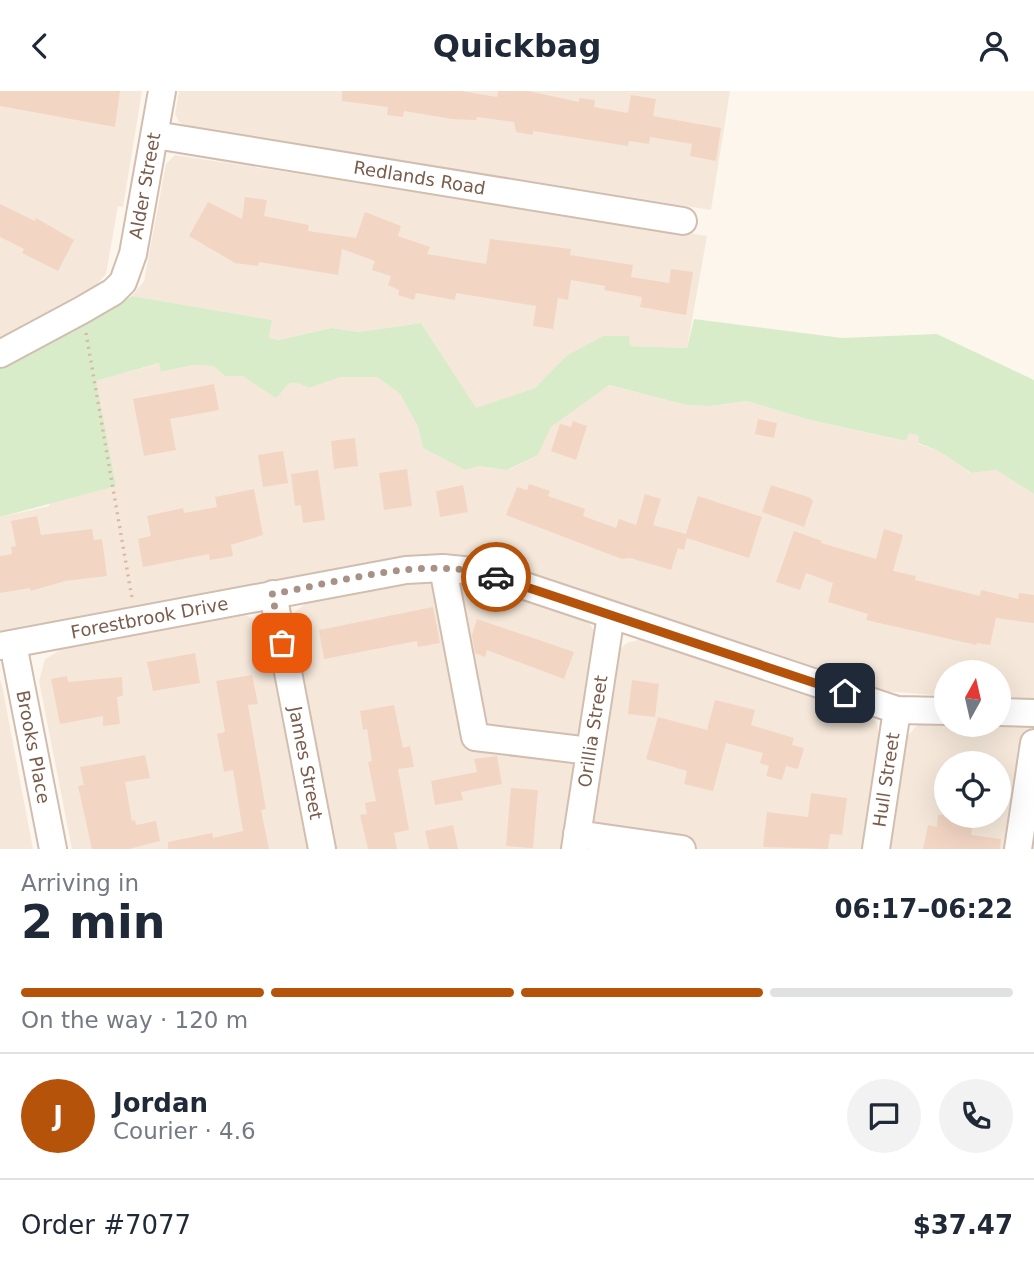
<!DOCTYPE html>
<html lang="en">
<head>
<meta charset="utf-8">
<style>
  body { margin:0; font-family:"DejaVu Sans",sans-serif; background:#f2f2f3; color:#1f2937; height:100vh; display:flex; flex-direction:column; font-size:26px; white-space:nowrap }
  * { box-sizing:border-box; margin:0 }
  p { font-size:23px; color:#747a83 }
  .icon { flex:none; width:38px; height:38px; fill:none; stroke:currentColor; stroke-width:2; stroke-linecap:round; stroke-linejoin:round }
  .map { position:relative; height:758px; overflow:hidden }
  .details { display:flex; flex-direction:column; background:#fff; flex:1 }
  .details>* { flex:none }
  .needle { width:46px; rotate:8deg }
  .tools { position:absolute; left:934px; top:569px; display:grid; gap:14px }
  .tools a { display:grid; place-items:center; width:77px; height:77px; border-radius:50%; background:#fff; box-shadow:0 7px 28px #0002; font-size:35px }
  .pin { position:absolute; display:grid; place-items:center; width:60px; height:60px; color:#fff; margin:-30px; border-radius:14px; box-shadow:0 4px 10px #0006 }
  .courier { position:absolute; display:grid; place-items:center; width:70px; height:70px; margin:-35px; border:5px solid #b45309; border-radius:50%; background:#fff; color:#222; box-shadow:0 2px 9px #0007 }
  .summary em { font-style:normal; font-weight:800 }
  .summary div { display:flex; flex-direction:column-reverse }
  .summary { display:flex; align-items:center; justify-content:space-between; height:119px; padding:0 21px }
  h1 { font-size:46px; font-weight:800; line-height:52px }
  .bar { display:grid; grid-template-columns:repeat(4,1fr); gap:10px 7px; align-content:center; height:84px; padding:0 21px }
  .bar i { height:9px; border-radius:5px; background:#e0e1e3 }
  .bar .active { background:#b45309 }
  .bar p { grid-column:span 4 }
  .line { display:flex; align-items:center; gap:18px; padding:0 21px; border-top:2px solid #e0e1e3 }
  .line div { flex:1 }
  .round { display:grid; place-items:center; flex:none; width:74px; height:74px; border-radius:37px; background:#f2f2f3 }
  header { display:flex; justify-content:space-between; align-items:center; height:91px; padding:0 21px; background:#fff; font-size:32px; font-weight:800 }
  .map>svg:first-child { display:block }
  .residential { fill:#f5e8da; fill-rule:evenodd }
  .green { fill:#d8ecc9 }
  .building { fill:#f3d5c3 }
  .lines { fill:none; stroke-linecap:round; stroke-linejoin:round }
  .minor-casing { stroke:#d1beb0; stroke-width:30 }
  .path { stroke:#d9b8a5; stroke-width:3.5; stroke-dasharray:2 5; stroke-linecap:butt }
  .minor { stroke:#fff; stroke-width:26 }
  .done { stroke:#a89285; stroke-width:7; stroke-dasharray:0 12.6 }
  .route { stroke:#b45309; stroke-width:9 }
  .labels { text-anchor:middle; stroke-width:7; stroke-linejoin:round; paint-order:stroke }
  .street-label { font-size:18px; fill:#7a5c4d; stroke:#fffaf3 }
</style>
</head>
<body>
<header><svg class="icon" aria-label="back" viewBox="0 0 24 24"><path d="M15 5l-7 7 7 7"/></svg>Quickbag<svg class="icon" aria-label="person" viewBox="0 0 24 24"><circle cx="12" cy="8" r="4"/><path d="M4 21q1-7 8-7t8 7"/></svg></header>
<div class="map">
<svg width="1034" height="758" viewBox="0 0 1034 758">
  <rect width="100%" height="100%" fill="#fdf6ec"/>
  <!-- residential -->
  <g class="residential">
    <path d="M 0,0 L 142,0 L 123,116 L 118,115 L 106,183 L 96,194 L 0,246 Z"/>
    <path d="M 179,0 L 730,0 L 711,119 L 187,35 L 179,31 L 175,23 Z"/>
    <path d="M 175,64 L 707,145 L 687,257 L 629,255 L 566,265 L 535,297 L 476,318 L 421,232 L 359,241 L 331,237 L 279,249 L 269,247 L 272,229 L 132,205 L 144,190 L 166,73 Z"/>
    <path d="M 160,272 L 162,281 L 193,274 L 213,275 L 225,285 L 242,285 L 276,306 L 285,292 L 292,290 L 309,297 L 341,286 L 377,286 L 400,303 L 418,336 L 423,357 L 465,379 L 479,375 L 508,379 L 538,364 L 551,336 L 608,294 L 686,314 L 710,315 L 747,310 L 810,329 L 905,350 L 908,341 L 920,345 L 918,353 L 937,359 L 970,382 L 996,379 L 1034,403 L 1034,608 L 999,607 L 999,581 L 947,581 L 947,605 L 883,600 L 476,468 L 401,467 L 0,541 L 0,426 L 49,415 L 96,290 Z"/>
    <path d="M 430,490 L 488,496 L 587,529 L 595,541 L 563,758 L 333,758 L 292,524 L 307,511 Z"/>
    <path d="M 245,524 L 264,533 L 307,758 L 72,758 L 39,590 L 45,568 L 62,558 Z"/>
    <path d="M 641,548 L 867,623 L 876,630 L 879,641 L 862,758 L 590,758 L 620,558 L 627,552 Z"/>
    <path d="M 0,589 L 2,594 L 33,758 L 0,758 Z"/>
    <path d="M 918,633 L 1034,636 L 1034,758 L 890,758 L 907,646 ZM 947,672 L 999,672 L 999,724 L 947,724 Z"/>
  </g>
  <!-- green -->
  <path class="green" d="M 132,205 L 272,229 L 269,247 L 279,249 L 331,237 L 359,241 L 421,232 L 476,317 L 535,297 L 566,265 L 603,245 L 629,245 L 630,255 L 687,257 L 694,228 L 842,247 L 937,243 L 1034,289 L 1034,403 L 996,379 L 971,382 L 937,359 L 918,352 L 919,345 L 909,342 L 906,350 L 810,329 L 747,310 L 710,315 L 686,314 L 609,294 L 551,336 L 538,364 L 507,379 L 479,375 L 465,379 L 423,357 L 418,336 L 400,303 L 377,286 L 341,286 L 309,297 C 285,287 292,291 276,307 L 242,285 L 225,285 L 213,275 L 193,274 L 161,281 L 159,272 L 96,290 L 116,395 L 0,426 L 0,273 L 68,238 L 71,242 Z"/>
  <!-- building -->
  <g class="building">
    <path d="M 0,0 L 120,0 L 115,36 L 0,15 Z"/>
    <path d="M 342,0 L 461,0 L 497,6 L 498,0 L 528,0 L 579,11 L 579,7 L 595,9 L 594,16 L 628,22 L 631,4 L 656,8 L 653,25 L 721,37 L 716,70 L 690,65 L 692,53 L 650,46 L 649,53 L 629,50 L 628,55 L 533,40 L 533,44 L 516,41 L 514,31 L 477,26 L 476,29 L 452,28 L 404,20 L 403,26 L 387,24 L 388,16 L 342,10 Z"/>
    <path d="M 245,106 L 267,109 L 264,125 L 309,134 L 308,140 L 356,147 L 365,121 L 401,135 L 398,145 L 430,156 L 427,163 L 486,173 L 490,148 L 571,158 L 570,164 L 633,174 L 631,186 L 669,192 L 671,178 L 693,181 L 686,224 L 640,216 L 642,206 L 604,199 L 605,195 L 571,189 L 568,209 L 558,207 L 553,238 L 533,235 L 536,215 L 456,202 L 455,209 L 416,202 L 414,209 L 398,204 L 399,199 L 388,194 L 391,185 L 372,179 L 375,170 L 342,158 L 338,184 L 259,171 L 258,175 L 235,172 L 189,145 L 208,111 L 242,128 Z"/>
    <path d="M 0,113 L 35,130 L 36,127 L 74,149 L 58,180 L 22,162 L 24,158 L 0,146 Z"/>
    <path d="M 214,293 L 219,319 L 170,328 L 176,359 L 144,365 L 133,308 Z"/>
    <path d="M 758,328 L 777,332 L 774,347 L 755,343 Z"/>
    <path d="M 573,330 L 587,335 L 576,369 L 551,360 L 560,333 L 571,336 Z"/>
    <path d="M 355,347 L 358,375 L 334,378 L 331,350 Z"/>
    <path d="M 283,360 L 288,392 L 263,396 L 258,364 Z"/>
    <path d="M 407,378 L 412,415 L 384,419 L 379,382 Z"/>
    <path d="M 318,379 L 325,429 L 303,432 L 301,414 L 295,415 L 291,383 Z"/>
    <path d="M 529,393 L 550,400 L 548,405 L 585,418 L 583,425 L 616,437 L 619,428 L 636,434 L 645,403 L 661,408 L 653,434 L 686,443 L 698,405 L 762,426 L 749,467 L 687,447 L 684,459 L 678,457 L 671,479 L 630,467 L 622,468 L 506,424 L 517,396 L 527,399 Z"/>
    <path d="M 463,394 L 468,421 L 440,426 L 436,400 Z"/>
    <path d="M 771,394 L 811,407 L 813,410 L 804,436 L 762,421 Z"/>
    <path d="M 254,398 L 263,444 L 231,454 L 233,465 L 210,469 L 209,463 L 143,476 L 138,448 L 151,445 L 147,425 L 183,417 L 184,422 L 217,416 L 215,406 Z"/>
    <path d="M 37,425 L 41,444 L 92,438 L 94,449 L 102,448 L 107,485 L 65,490 L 31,500 L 30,497 L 0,502 L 0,465 L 12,463 L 11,456 L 16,455 L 11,430 Z"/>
    <path d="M 884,438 L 903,444 L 893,480 L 916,485 L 915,489 L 980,505 L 981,499 L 1018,508 L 1019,502 L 1034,504 L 1034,532 L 996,527 L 990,554 L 977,552 L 976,554 L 866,529 L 868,523 L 828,511 L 833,492 L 806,482 L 800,499 L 776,491 L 794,440 L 822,450 L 821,452 L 876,468 Z"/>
    <path d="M 433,516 L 440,552 L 418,556 L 417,550 L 324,568 L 319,539 Z"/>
    <path d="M 477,528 L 574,561 L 564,588 L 487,559 L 485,566 L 475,562 L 472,544 Z"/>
    <path d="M 195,562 L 200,592 L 153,600 L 147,571 Z"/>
    <path d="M 252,584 L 258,613 L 248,614 L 266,718 L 261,719 L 269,758 L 168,758 L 168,751 L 212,742 L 213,747 L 243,740 L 233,679 L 224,681 L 217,643 L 225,641 L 216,590 Z"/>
    <path d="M 67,585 L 68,591 L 122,586 L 123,605 L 117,606 L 120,633 L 103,635 L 103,625 L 60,633 L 51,588 Z"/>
    <path d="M 632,589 L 659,593 L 655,626 L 628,623 Z"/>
    <path d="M 715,609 L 755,619 L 751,634 L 794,647 L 792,654 L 804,657 L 798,678 L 786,675 L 782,689 L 766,685 L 769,675 L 760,672 L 763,662 L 726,652 L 713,700 L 684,693 L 687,680 L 646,668 L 658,626 L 707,639 Z"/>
    <path d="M 394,614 L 403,657 L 410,655 L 414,676 L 398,678 L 409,739 L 394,742 L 397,758 L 368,758 L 360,724 L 367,723 L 365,712 L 376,710 L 368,671 L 372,670 L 367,638 L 363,639 L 360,620 Z"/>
    <path d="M 145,664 L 150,687 L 125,691 L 132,730 L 135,729 L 136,734 L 156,730 L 160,750 L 129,758 L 92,758 L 78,695 L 84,694 L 80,676 Z"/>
    <path d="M 497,665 L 502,693 L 461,701 L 463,709 L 435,714 L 431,690 L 477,681 L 474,668 Z"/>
    <path d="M 511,697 L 538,699 L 533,757 L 506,755 Z"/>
    <path d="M 811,702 L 847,707 L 842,744 L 830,743 L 828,758 L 763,756 L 767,721 L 808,726 Z"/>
    <path d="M 938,724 L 974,724 L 971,744 L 1001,748 L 1000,758 L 923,758 L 928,734 L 937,736 Z"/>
    <path d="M 453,734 L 458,758 L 429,758 L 425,740 Z"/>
  </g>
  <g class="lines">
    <!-- minor casing -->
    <g class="minor-casing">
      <g id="minor">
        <path id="s1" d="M 155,44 L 683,130"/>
        <path id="s2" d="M 0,263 L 82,219 L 113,201 L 123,191 L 133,163 L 162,0"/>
        <path d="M 443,477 L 475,646 L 590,660"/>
        <path id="s3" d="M 273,503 L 322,758"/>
        <path id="s4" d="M 13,553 L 53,758"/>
        <path id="s5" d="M 0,555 L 406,479 L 443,477 L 483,481 L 897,619 L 947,620"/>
        <path d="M 999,621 L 1034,622"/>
        <path d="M 577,743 L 682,758"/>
        <path id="s6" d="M 575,758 L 611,524"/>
        <path id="s7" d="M 876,758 L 897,619"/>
        <path d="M 1018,758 L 1034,652"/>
      </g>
    </g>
    <!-- path -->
    <path class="path" d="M 86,242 L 132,507"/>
    <!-- minor -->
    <use href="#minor" class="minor"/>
  </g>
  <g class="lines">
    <!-- done -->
    <path class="done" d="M 282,552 L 272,503 C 341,491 429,463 496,486"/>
    <!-- route -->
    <path class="route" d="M 496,486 L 845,602"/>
  </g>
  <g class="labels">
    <!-- street labels -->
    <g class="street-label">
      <text dy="6" stroke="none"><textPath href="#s1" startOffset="268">Redlands Road</textPath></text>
      <text dy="6" stroke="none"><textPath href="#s2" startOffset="242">Alder Street</textPath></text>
      <text dy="6" stroke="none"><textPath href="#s5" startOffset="152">Forestbrook Drive</textPath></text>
      <text dy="6" stroke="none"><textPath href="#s6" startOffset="119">Orillia Street</textPath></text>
      <text dy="6" stroke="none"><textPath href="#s4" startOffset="105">Brooks Place</textPath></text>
      <text dy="6" stroke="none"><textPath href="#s3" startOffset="172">James Street</textPath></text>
      <text dy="6" stroke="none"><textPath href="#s7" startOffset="70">Hull Street</textPath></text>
    </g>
  </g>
</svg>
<div class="tools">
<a><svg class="needle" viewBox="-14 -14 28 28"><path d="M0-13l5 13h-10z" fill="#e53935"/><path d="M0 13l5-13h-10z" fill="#747a83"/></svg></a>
<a><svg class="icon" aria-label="locate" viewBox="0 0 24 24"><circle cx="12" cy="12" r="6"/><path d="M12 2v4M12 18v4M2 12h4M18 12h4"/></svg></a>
</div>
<div class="pin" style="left:282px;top:552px;background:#ea580c"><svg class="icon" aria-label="bag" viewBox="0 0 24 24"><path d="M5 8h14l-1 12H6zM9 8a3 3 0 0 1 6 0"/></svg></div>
<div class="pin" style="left:845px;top:602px;background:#1f2937"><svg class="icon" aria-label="home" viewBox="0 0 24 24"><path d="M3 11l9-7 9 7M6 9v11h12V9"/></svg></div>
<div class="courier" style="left:496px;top:486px"><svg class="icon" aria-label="car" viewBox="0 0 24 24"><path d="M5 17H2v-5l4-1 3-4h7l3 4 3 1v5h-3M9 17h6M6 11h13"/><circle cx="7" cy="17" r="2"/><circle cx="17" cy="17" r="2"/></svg></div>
</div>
<section class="details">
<div class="summary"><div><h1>2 min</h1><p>Arriving in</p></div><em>06:17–06:22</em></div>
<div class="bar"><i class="active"></i><i class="active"></i><i class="active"></i><i></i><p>On the way · 120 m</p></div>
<div class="line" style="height:126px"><b class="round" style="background:#b45309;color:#fff">J</b><div><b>Jordan</b><p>Courier · 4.6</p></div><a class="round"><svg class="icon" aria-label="chat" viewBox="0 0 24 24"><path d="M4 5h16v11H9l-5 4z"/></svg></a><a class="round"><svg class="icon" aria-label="phone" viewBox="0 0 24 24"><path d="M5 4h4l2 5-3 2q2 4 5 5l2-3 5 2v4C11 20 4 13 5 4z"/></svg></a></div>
<div class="line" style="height:91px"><div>Order #7077</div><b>$37.47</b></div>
</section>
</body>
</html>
